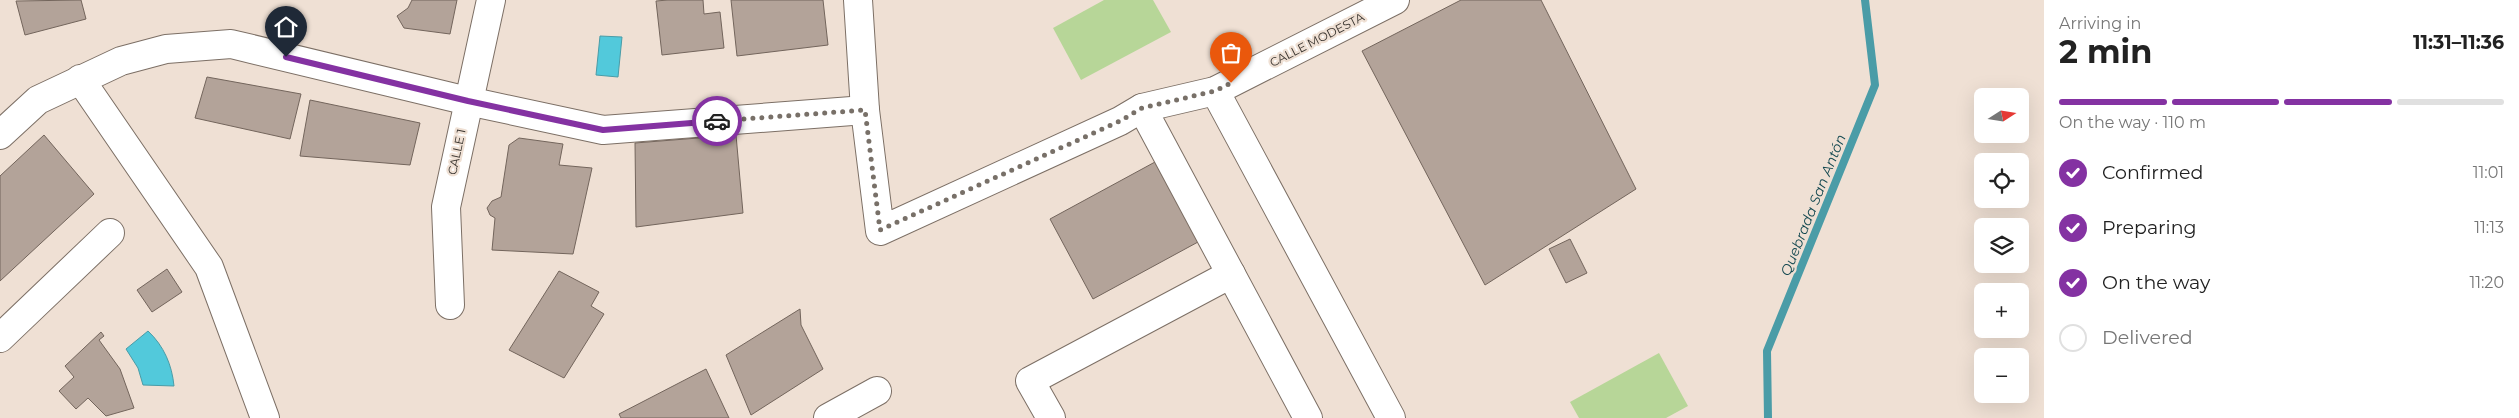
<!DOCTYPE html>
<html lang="en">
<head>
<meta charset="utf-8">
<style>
  body { margin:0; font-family:Montserrat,sans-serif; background:#f6f6f6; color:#222; height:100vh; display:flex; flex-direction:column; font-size:19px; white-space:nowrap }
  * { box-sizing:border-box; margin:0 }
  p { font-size:16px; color:#767676 }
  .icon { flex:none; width:28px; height:28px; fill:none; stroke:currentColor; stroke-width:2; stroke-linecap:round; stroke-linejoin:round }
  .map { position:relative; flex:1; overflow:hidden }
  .drawer { display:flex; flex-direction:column; background:#fff; width:475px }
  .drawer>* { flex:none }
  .needle { width:32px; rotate:78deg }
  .tools { position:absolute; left:1974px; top:88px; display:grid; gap:10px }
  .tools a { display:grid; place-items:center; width:55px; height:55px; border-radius:8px; background:#fff; box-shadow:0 5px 20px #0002; font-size:25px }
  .pin { position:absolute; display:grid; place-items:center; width:42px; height:42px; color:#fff; margin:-51px -21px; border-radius:50% 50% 50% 0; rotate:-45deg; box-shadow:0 0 5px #0007 }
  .pin .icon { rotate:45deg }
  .courier { position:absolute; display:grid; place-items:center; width:50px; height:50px; margin:-25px; border:4px solid #8432a2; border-radius:50%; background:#fff; color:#222; box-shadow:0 1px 6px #0007 }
  .headline em { font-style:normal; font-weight:700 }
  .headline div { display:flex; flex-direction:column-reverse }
  .headline { display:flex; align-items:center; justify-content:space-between; height:85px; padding:0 15px }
  h1 { font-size:32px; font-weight:700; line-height:38px }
  .bar { display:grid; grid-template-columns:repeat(4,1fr); gap:8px 5px; align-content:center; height:60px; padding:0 15px }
  .bar i { height:6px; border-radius:4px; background:#e0e0e0 }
  .bar .active { background:#8432a2 }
  .bar p { grid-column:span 4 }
  ol { padding:0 15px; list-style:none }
  li { display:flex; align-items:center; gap:15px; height:55px }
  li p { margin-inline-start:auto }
  li .icon { padding:5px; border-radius:50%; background:#8432a2; color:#fff; stroke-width:4 }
  li:last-child { color:#767676 }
  li i { width:28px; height:28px; border:2px solid #e0e0e0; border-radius:50% }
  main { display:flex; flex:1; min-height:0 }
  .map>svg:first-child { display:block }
  .green { fill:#b7d698 }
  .water { fill:#52c9db; stroke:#4a9ca7 }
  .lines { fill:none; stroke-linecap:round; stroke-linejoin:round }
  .stream { stroke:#4a9ca7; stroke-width:8 }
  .building { fill:#b3a399; stroke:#73655c }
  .minor-casing { stroke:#7c6f65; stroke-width:30 }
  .minor { stroke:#fff; stroke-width:28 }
  .done { stroke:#787068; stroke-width:5; stroke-dasharray:0 9 }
  .route { stroke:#8432a2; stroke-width:6 }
  .labels { text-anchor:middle; stroke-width:4.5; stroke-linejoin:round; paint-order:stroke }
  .street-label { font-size:12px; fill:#38332e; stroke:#efe0d4 }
  .water-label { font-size:14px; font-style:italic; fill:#134850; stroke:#efe0d4 }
</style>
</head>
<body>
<main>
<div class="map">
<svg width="2044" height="418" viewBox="0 0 2044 418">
  <rect width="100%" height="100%" fill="#efe0d4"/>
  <!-- green -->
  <g class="green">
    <path d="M 1104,0 L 1153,0 L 1171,32 L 1081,80 L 1053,28 Z"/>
    <path d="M 1659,353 L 1688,406 L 1666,418 L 1579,418 L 1570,402 Z"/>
  </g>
  <!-- water -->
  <g class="water">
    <path d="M 600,36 L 622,37 L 618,77 L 596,75 Z"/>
    <path d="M 148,331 C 164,346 172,365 174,386 L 143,385 L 138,368 L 126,349 Z"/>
  </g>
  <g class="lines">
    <!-- stream -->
    <path class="stream" d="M 1768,418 L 1767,351 L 1875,85 L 1865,0"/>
  </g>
  <!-- building -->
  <g class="building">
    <path d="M 81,0 L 86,19 L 25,35 L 16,1 Z"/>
    <path d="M 457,0 L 450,34 L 404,28 L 397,16 L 408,8 L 412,0 Z"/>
    <path d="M 668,0 L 703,0 L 704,14 L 720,12 L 724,48 L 662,55 L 656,1 Z"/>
    <path d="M 731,0 L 823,0 L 828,45 L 737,56 Z"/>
    <path d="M 1461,0 L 1541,0 L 1636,189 L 1485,285 L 1362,51 Z"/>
    <path d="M 207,77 L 301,94 L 290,139 L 195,118 Z"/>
    <path d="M 310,100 L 420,123 L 410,165 L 300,156 Z"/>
    <path d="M 44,135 L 94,194 L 0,281 L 0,176 Z"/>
    <path d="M 736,135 L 743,213 L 636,227 L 635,143 Z"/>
    <path d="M 519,138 L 563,144 L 559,165 L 592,168 L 573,254 L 492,250 L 495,218 L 490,215 L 487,208 L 492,201 L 501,197 L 509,145 Z"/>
    <path d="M 1155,162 L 1198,242 L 1093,299 L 1050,219 Z"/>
    <path d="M 1570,239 L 1587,273 L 1566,283 L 1549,249 Z"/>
    <path d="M 167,269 L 182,292 L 152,312 L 137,290 Z"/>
    <path d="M 559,271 L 599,292 L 591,306 L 604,314 L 564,378 L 509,350 Z"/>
    <path d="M 800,309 L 801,325 L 823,369 L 751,415 L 726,355 Z"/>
    <path d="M 101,332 L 104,336 L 99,340 L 120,369 L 134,408 L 106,416 L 88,398 L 76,409 L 59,391 L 74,377 L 65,366 Z"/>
    <path d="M 706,369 L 729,418 L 621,418 L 619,414 Z"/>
  </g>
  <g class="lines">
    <!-- minor casing -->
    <g class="minor-casing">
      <g id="minor">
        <path d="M 858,0 L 865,110 L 880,231 L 1120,121 L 1142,108 L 1215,91 L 1395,0"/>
        <path d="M 80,79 L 209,267 L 265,418"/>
        <path d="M 1215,91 L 1391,418"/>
        <path d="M 1142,108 L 1308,418"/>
        <path d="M 0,135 L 38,100 L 121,61 L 166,49 L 231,44 L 468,101 L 603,130 L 865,110"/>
        <path d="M 450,305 L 446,207 L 491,0"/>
        <path d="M 0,338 L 110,233"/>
        <path d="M 828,418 L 877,391"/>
        <path d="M 1051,418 L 1030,381 L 1231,274"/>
      </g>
    </g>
    <!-- minor -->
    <use href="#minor" class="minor"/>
  </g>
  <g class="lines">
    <!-- done -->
    <path class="done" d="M 717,121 L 865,110 L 880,230 L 1120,121 L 1142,108 L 1215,91 L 1231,83"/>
    <!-- route -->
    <path class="route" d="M 286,57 L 468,101 L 603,130 L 717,121"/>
  </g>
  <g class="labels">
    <!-- street labels -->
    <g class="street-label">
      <text transform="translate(1317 40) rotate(-27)" y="4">CALLE MODESTA</text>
      <text transform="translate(457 152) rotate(-78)" y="4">CALLE 1</text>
    </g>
    <!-- water labels -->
    <g class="water-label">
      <text transform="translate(1813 205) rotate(-68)" y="5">Quebrada San Antón</text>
    </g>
  </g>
</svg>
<div class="tools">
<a><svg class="needle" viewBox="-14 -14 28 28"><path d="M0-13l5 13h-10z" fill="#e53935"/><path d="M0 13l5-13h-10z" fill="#767676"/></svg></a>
<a><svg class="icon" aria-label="locate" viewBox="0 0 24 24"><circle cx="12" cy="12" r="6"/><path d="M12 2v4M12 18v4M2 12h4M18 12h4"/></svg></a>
<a><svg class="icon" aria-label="layers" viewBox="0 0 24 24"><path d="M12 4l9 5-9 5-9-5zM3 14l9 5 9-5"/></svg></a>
<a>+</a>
<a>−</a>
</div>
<div class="pin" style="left:1231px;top:83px;background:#ea580c"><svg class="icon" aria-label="bag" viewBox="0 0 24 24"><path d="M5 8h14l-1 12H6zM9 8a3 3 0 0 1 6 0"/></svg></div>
<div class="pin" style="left:286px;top:57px;background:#1f2937"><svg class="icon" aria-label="home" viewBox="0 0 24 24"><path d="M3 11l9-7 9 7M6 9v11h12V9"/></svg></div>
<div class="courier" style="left:717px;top:121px"><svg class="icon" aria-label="car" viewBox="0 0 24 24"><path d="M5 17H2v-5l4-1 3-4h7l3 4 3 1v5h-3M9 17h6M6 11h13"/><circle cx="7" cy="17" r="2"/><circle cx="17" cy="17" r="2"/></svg></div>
</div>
<section class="drawer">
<div class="headline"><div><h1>2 min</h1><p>Arriving in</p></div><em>11:31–11:36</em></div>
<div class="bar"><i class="active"></i><i class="active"></i><i class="active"></i><i></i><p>On the way · 110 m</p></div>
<ol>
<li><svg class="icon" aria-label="check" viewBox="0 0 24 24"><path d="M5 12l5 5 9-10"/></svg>Confirmed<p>11:01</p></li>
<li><svg class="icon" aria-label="check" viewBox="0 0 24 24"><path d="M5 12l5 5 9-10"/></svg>Preparing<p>11:13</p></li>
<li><svg class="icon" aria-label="check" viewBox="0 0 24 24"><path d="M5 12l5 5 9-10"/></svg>On the way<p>11:20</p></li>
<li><i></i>Delivered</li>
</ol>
</section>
</main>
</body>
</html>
